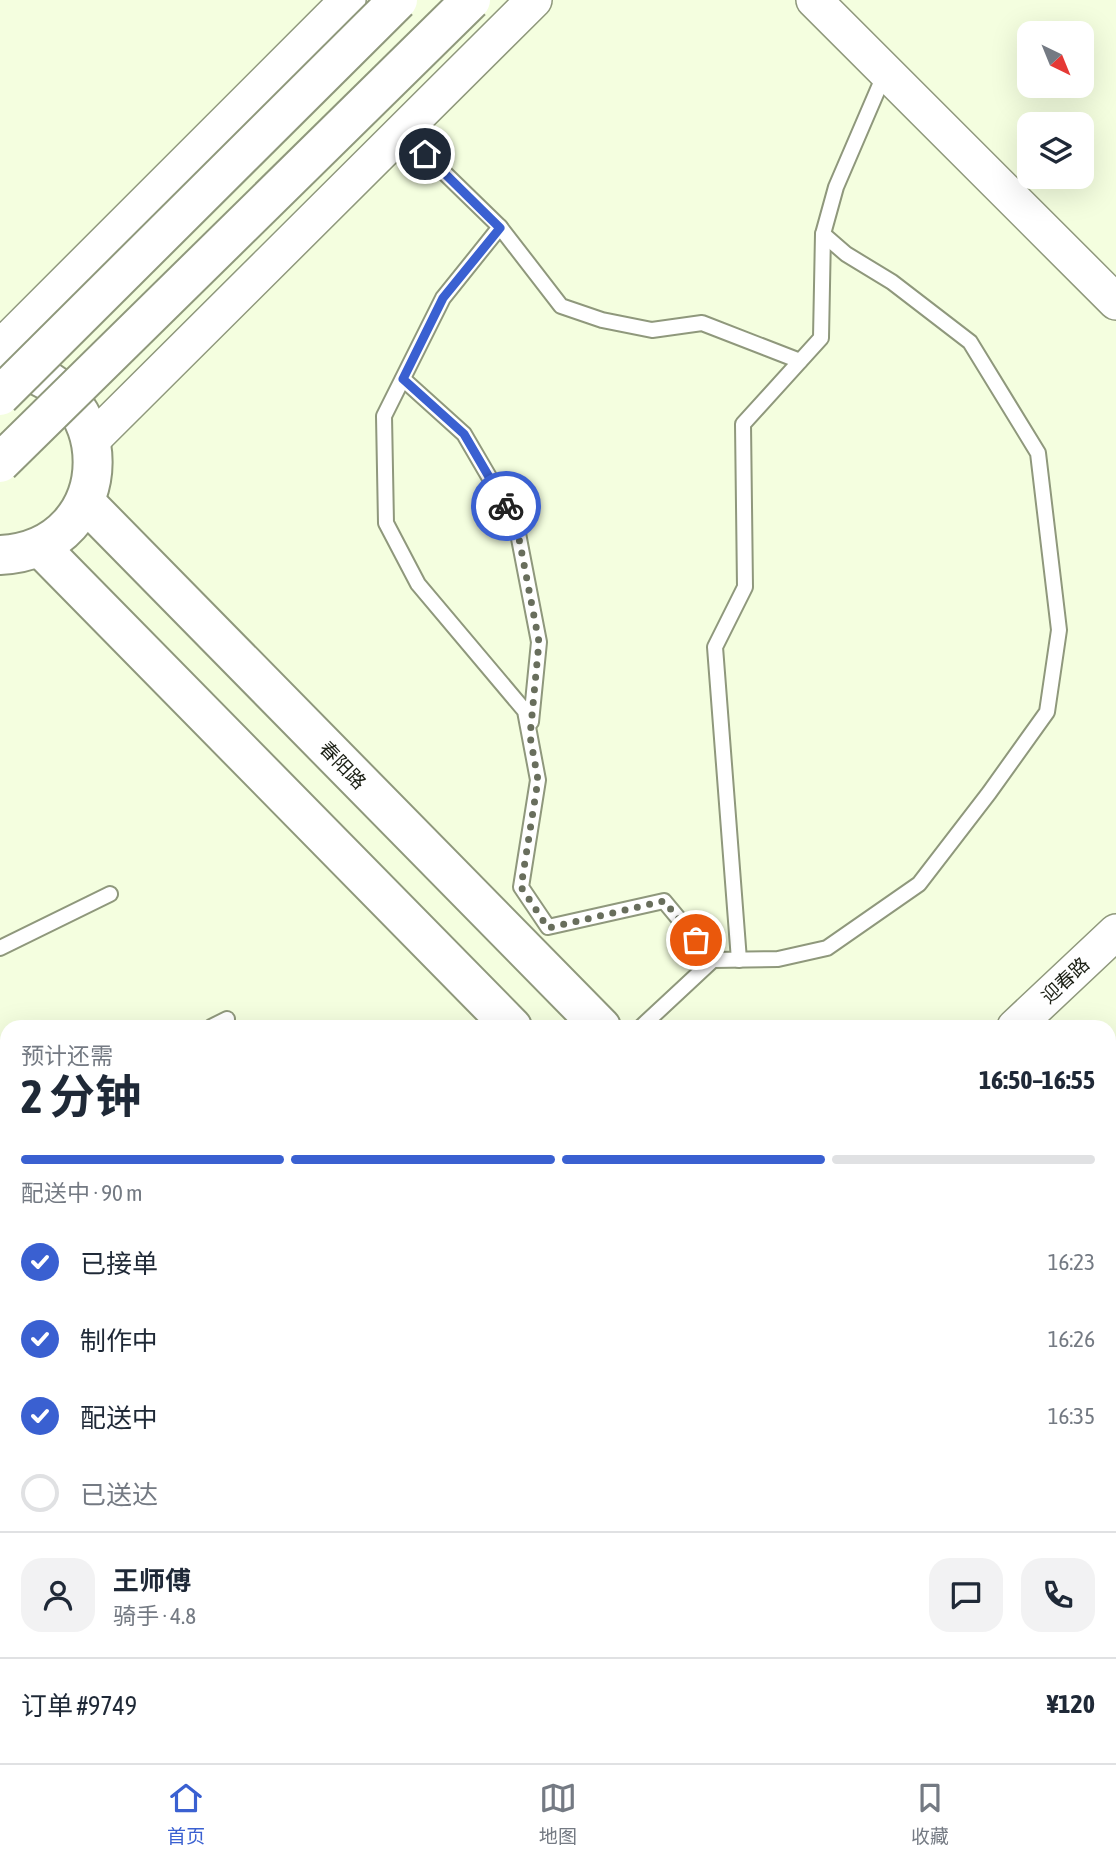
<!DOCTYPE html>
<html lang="zh">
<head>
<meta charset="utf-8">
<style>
  body { margin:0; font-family:"Asap Condensed","Noto Sans SC",sans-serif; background:#f2f2f3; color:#1f2937; height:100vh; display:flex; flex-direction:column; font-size:26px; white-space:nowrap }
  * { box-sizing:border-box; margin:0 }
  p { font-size:23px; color:#747a83 }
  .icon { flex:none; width:38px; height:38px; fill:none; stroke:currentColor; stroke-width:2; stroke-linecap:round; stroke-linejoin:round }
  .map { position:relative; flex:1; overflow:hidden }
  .details { position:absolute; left:0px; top:1020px; width:1116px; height:744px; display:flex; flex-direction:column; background:#fff; border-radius:21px 21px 0 0; box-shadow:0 7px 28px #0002 }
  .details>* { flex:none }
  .needle { width:46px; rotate:137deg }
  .buttons { position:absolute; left:1017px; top:21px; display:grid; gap:14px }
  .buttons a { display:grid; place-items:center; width:77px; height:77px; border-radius:14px; background:#fff; box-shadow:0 7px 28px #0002; font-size:35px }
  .pin { position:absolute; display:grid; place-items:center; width:60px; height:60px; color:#fff; margin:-30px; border:4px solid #fff; border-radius:50%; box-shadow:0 2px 7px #0007 }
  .courier { position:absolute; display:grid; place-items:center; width:70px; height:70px; margin:-35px; border:5px solid #3a60d1; border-radius:50%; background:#fff; color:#222; box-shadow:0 2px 9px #0007 }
  .headline em { font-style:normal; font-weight:700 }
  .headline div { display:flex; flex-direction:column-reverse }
  .headline { display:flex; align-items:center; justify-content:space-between; height:119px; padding:0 21px }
  h1 { font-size:46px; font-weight:700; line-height:52px }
  .bar { display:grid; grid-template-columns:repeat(4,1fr); gap:10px 7px; align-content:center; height:84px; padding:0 21px }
  .bar i { height:9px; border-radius:5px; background:#e0e1e3 }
  .bar .current { background:#3a60d1 }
  .bar p { grid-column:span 4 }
  .line { display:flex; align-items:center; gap:18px; padding:0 21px; border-top:2px solid #e0e1e3 }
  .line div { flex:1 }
  .round { display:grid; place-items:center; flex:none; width:74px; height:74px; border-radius:21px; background:#f2f2f3 }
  ol { padding:0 21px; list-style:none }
  li { display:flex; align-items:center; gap:21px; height:77px }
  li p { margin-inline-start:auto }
  li .icon { padding:7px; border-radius:50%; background:#3a60d1; color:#fff; stroke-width:4 }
  li:last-child { color:#747a83 }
  li i { width:38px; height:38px; border:4px solid #e0e1e3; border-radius:50% }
  .tabs { display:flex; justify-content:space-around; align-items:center; height:98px; border-top:2px solid #e0e1e3; background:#fff; font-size:19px; color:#747a83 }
  .tabs a { display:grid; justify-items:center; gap:4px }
  .tabs .current { color:#3a60d1 }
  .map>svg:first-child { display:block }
  .building { fill:#cce496 }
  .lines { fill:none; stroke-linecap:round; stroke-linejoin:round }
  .service-casing { stroke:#8f987c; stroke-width:18 }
  .tertiary-casing { stroke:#8f987c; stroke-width:38 }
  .secondary-casing { stroke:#8f987c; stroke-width:42 }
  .service { stroke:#fff; stroke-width:14 }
  .tertiary { stroke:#fff; stroke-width:35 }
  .secondary { stroke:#fff; stroke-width:38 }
  .primary-bridge-casing { stroke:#8f987c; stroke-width:42; stroke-linecap:butt }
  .primary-bridge { stroke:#fff; stroke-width:38 }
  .done { stroke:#686e5c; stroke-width:7; stroke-dasharray:0 12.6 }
  .route { stroke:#3a60d1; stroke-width:9 }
  .labels { text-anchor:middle; stroke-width:5; stroke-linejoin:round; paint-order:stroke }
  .street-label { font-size:19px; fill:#1c2015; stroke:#fff }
</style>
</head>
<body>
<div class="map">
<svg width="1116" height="1763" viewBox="0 0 1116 1763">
  <rect width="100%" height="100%" fill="#f4fedf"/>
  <!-- building -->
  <path class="building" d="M 1110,1165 L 1116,1172 L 1116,1328 L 1110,1335 Z"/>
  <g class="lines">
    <!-- service casing -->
    <g class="service-casing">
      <g id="service">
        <path d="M 425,154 L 500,227 L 443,298 L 384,416 L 386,523 L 418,584 L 525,711 L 538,780 L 521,887 L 548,927 L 664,901 L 713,960 L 641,1027"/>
        <path d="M 500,227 L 561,306 L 602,320 L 652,330 L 702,323 L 800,361"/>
        <path d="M 403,379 L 464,434 L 516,523 L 539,642 L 531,722"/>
        <path d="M 0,948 L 110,894"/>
        <path d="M 713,960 L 778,959 L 827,948 L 919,884 L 989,793 L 1047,712 L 1059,630 L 1038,453 L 970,342 L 892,282 L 846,254 L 823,234 L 836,187 L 885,73"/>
        <path d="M 739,960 L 715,647 L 745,587 L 743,424 L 821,338 L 823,234"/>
        <path d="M 211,1027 L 227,1019"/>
        <path d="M 0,1120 L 7,1127"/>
        <path d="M 0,1182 L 7,1173"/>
        <path d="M 1110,1721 L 1116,1715"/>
        <path d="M 693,1757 L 699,1763"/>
        <path d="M 543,1763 L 549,1757"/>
        <path d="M 749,1763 L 757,1757"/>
        <path d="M 1067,1763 L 1073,1757"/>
      </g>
    </g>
    <!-- tertiary casing -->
    <g class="tertiary-casing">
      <g id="tertiary">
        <path d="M 814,0 L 1116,302"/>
        <path d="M 0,348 L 348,0"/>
        <path d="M 91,441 L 534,0"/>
        <path d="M 1015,1027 L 1116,932"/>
        <path d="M 0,1617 L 7,1624"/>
        <path d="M 137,1757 L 143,1763"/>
        <path d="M 249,1763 L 255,1757"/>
      </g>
    </g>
    <!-- secondary casing -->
    <g class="secondary-casing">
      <g id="secondary">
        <path d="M 0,366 C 124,377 123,549 0,555"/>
        <path d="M 85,502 L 601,1027"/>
        <path d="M 41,548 L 512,1027"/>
        <path d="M 1110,1539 L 1116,1545"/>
        <path d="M 1110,1634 L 1116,1641"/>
      </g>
    </g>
    <!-- service -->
    <use href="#service" class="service"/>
    <!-- tertiary -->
    <use href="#tertiary" class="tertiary"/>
    <!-- secondary -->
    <use href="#secondary" class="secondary"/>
    <!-- primary-bridge casing -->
    <g class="primary-bridge-casing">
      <g id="primary-bridge">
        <path d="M 0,396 L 398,0"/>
        <path d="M 0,463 L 471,0"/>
      </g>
    </g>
    <!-- primary-bridge -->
    <use href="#primary-bridge" class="primary-bridge"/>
  </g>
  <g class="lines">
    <!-- done -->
    <path class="done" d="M 506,506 L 516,523 L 539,642 L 530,736 L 538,780 L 521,887 L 548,928 L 664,901 L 696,940"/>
    <!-- route -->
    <path class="route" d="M 425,154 L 500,228 L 443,298 L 403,379 L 464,434 L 506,506"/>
  </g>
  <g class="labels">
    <!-- street labels -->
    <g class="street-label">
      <text transform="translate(343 765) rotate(46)" y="7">春阳路</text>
      <text transform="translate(1065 980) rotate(-43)" y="7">迎春路</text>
    </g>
  </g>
</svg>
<div class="buttons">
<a><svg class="needle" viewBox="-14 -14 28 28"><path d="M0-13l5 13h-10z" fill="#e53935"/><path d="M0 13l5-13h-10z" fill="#747a83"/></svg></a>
<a><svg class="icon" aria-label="layers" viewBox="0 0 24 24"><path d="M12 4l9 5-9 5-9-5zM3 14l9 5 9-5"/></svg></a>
</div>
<div class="pin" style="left:696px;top:940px;background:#ea580c"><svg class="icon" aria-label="bag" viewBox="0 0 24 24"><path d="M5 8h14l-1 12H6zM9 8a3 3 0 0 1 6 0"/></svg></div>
<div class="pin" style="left:425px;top:154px;background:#1f2937"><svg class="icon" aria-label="home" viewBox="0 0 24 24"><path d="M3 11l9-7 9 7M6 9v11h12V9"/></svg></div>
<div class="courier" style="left:506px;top:506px"><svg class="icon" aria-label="bike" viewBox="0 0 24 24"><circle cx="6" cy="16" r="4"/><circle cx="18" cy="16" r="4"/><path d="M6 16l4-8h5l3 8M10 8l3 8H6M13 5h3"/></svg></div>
<section class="details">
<div class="headline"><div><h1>2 分钟</h1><p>预计还需</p></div><em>16:50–16:55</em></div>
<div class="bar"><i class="current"></i><i class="current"></i><i class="current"></i><i></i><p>配送中 · 90 m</p></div>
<ol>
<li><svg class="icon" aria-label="check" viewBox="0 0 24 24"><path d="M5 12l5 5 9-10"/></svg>已接单<p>16:23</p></li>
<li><svg class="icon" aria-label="check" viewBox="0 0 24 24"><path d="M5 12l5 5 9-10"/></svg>制作中<p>16:26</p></li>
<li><svg class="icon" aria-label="check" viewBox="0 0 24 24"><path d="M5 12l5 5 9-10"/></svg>配送中<p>16:35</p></li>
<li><i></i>已送达</li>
</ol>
<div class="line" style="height:126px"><a class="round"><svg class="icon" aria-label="person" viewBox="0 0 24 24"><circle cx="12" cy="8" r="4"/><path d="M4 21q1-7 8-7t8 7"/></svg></a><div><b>王师傅</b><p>骑手 · 4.8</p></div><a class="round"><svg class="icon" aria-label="chat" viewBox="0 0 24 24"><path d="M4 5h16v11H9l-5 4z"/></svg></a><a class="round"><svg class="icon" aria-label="phone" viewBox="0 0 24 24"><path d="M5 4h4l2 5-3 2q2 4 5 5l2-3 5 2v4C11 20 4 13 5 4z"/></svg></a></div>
<div class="line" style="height:91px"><div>订单 #9749</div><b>¥120</b></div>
</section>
</div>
<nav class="tabs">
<a class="current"><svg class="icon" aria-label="home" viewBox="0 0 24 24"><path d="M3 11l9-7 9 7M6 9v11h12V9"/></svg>首页</a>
<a><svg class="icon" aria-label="map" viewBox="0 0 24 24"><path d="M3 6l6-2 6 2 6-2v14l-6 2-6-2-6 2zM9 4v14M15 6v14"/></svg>地图</a>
<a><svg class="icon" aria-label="saved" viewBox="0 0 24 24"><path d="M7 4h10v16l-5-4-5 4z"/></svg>收藏</a>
</nav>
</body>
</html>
